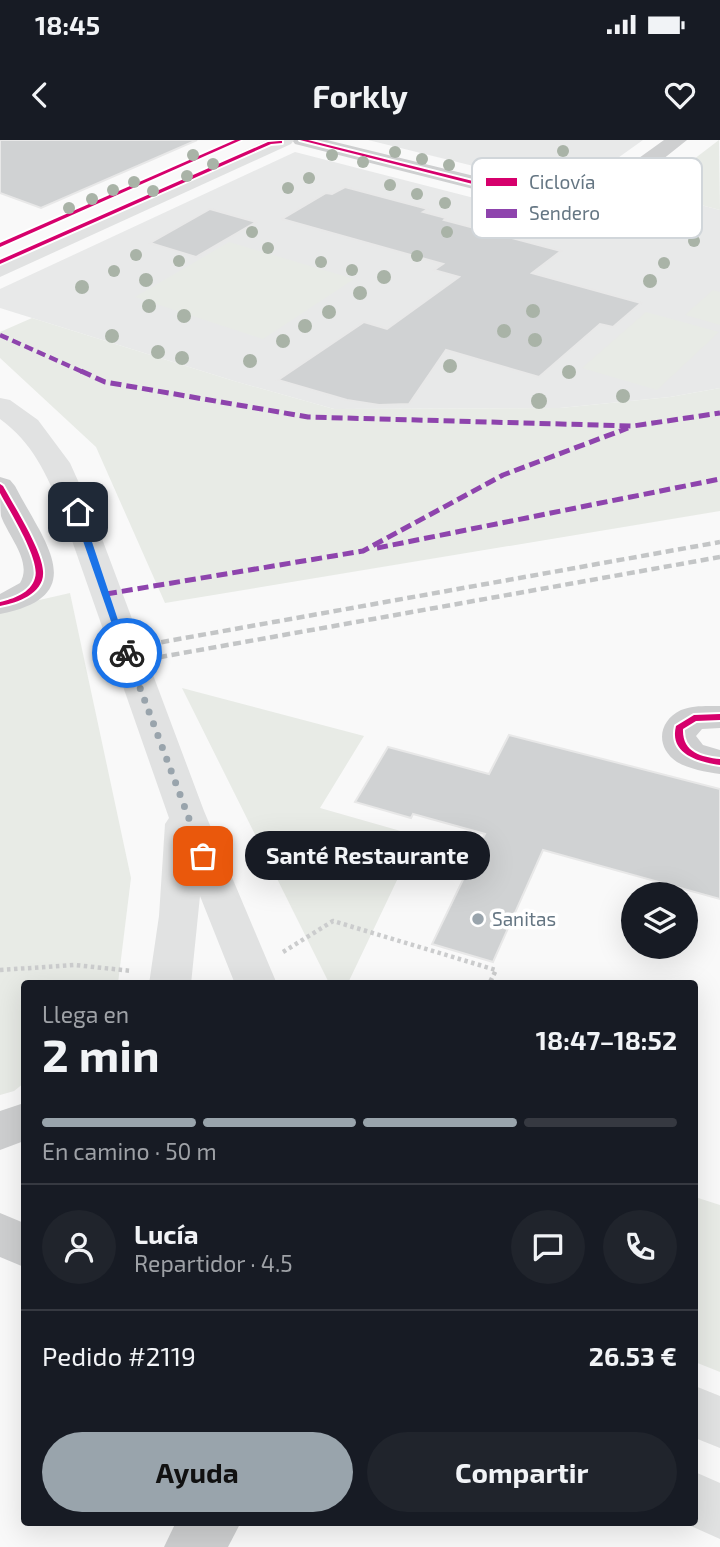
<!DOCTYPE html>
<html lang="es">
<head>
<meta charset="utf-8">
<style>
  body { margin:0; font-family:"Exo 2",sans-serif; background:#20242c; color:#f1f3f6; height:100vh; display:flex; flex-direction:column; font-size:26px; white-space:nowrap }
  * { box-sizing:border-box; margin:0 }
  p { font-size:23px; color:#9ea1a6 }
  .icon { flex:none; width:38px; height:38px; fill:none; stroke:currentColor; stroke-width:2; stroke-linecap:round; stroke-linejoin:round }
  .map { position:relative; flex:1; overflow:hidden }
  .sheet { position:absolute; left:21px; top:840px; width:677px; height:546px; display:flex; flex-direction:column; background:#171b24; border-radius:7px; box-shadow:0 7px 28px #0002 }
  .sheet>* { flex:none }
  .buttons { position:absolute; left:621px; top:742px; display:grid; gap:14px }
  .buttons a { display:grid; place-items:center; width:77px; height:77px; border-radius:50%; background:#171b24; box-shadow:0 7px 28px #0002; font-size:35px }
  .pin { position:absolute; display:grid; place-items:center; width:60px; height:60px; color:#fff; margin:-30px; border-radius:14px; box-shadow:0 4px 10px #0006 }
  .courier { position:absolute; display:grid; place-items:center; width:70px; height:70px; margin:-35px; border:5px solid #1a73e8; border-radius:50%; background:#fff; color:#222; box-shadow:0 2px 9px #0007 }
  .bubble { position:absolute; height:49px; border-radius:24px; background:#171b24; box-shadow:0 7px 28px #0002; font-size:23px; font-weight:700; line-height:49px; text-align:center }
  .overview em { font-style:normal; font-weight:700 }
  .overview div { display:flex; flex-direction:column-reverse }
  .overview { display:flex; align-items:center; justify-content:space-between; height:119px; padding:0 21px }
  h1 { font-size:46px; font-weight:700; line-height:52px }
  .bar { display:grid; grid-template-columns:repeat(4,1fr); gap:10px 7px; align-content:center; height:84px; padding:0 21px }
  .bar i { height:9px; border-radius:5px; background:#363941 }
  .bar .active { background:#99a4ac }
  .bar p { grid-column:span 4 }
  .line { display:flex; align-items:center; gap:18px; padding:0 21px; border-top:2px solid #363941 }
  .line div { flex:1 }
  .round { display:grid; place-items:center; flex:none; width:74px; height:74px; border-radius:37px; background:#20242c }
  .action { display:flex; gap:14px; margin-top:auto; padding:14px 21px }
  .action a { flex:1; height:80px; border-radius:42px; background:#99a4ac; color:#111; font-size:28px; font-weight:700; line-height:80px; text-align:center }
  .action a+a { background:#20242c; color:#f1f3f6 }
  .status { display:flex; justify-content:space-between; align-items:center; height:49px; padding:0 35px; background:#171b24; direction:ltr }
  .status svg { height:19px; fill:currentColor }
  header { display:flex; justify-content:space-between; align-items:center; height:91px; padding:0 21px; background:#171b24; font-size:32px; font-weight:700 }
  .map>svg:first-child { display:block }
  .built { fill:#e8e9e9 }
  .green { fill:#e8ebe6 }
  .building { fill:#d0d2d3; stroke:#e8e8e8; stroke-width:2 }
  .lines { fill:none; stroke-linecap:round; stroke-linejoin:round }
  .path { stroke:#cbcccd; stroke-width:4.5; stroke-dasharray:3.5 3.5; stroke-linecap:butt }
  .minor { fill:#cecfd0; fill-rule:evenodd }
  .major { fill:#e1e2e2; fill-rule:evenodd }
  .rail { stroke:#c3c5c6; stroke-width:4.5; stroke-dasharray:8 4.5; stroke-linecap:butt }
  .quiet-far1 { stroke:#8e44ad; stroke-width:4.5; stroke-dasharray:9 4.5; stroke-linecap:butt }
  .quiet { stroke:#8e44ad; stroke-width:5; stroke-dasharray:11 5; stroke-linecap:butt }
  .cycleway-casing { stroke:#fff; stroke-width:4 }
  .cycleway { fill:#d6006c; fill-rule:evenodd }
  .tree { fill:#a9b3a7 }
  .route { fill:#1a73e8 }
  .done { stroke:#99a4ac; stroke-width:7; stroke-dasharray:0 12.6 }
  .poi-dot { fill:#99a4ac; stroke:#fff; stroke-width:2.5 }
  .labels { text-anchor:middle; stroke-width:7; stroke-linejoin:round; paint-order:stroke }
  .poi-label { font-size:19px; fill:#657683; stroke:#fff; text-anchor:start }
  .key { fill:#fff; stroke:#d1d6da; stroke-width:2 }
  .key-label { font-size:19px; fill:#657683 }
</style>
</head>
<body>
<div class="status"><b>18:45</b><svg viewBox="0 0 49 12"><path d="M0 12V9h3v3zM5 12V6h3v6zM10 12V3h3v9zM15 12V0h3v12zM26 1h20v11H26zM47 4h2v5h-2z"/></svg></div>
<header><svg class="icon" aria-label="back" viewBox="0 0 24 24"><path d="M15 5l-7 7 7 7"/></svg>Forkly<svg class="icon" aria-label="heart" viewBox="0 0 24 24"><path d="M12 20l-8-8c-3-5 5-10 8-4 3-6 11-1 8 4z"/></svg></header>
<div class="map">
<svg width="720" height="1407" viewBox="0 0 720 1407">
  <rect width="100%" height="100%" fill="#f9f9f9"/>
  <!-- built -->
  <g class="built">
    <path d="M 368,0 L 643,0 L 594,35 L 548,34 L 518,37 Z"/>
    <path d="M 295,12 L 478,59 L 488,76 L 539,88 L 560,89 L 596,87 L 609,82 L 651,52 L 720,70 L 720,248 L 670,257 L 560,268 L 334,269 L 234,241 L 0,168 L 0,149 Z"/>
  </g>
  <!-- green -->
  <g class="green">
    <path d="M 719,0 L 720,70 L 651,52 Z"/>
    <path d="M 229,102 L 354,139 L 263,199 L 135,157 Z"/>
    <path d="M 713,150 L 720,152 L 720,185 L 685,175 Z"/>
    <path d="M 646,172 L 719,192 L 657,250 L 582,228 Z"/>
    <path d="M 32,178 L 234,241 L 334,269 L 560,268 L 670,257 L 720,248 L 720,371 L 165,463 L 96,307 L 0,218 L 0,192 Z"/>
    <path d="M 70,453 L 131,738 L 118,843 L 24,844 L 24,943 L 14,951 L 0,955 L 0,469 Z"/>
    <path d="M 182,548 L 364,596 L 320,668 L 418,696 L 348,843 L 329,843 Z"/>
    <path d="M 695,1057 L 720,1065 L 720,1232 L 695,1222 Z"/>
  </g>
  <!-- building -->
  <g class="building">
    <path d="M 0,0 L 197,0 L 41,68 L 0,53 Z"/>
    <path d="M 345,47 L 428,69 L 423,72 L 446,78 L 444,80 L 561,111 L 532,133 L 641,163 L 613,187 L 600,184 L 539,237 L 446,210 L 409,264 L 379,265 L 347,260 L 278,240 L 364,182 L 387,189 L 459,137 L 434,130 L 443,124 L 282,79 L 326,53 L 332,54 Z"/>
    <path d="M 210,69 L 256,82 L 196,117 L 150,103 Z"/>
    <path d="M 509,595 L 720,649 L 720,759 L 543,710 L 493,822 L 432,804 L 485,694 L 413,674 L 411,678 L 355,662 L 388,607 L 489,634 Z"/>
  </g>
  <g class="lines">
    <!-- path -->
    <g class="path">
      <path d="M 283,812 L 333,781 L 496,830 L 489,844"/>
      <path d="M 0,830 L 75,825 L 132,831"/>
    </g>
    <!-- minor -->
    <g class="minor">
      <path d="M 292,0 L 327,0 L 527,49 L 530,54 L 526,59 L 528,65 C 545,75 570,79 587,65 L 576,53 L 579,48 L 607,41 L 664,0 L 687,0 L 623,51 L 604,55 L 609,67 C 591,94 524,95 506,68 L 505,57 L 295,4 Z"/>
      <path d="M 0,337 L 10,340 L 15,346 C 42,399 94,456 0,474 L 0,454 L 20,443 C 33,422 8,396 1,376 C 0,365 0,349 0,337 Z"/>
      <path d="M 720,566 L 720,588 L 702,589 L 696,596 L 703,605 L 720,610 L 720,634 C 706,632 689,629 677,622 C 655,607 658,581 681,570 C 693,565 708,566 720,566 Z"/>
      <path d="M 24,963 L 24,1001 L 0,1010 L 0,971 Z"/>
      <path d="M 0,1073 L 24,1083 L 24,1127 L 0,1117 Z"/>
      <path d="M 176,1382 L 241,1382 L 228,1407 L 164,1407 Z"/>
    </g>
    <!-- major -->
    <g class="major">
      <path d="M 267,0 L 294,0 L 291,4 L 0,137 L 0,121 Z"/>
      <path d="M 0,258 L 10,260 L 38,280 L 70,323 L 92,372 L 204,671 L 277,844 L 235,844 L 200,756 L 191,844 L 149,844 L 159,776 L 165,684 L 169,678 L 62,372 C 47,335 33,303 0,279 Z"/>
      <path d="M 695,1246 L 720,1256 L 720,1308 L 695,1298 Z"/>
      <path d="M 695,1332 L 720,1343 L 720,1399 L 682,1382 L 695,1382 Z"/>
    </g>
    <!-- rail -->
    <g class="rail">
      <path d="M 112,511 L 720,402"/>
      <path d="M 110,526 L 720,417"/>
    </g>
    <!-- quiet-far1 -->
    <path class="quiet-far1" d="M 0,195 L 85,233"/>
    <!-- quiet -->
    <g class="quiet">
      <path d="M 81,231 L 105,242 L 308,277 L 633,286 L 720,273"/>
      <path d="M 377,408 L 720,339"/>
      <path d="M 106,454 L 363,411 L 503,335 L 628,288"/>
    </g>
    <!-- cycleway casing -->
    <g class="cycleway-casing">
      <g id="cycleway">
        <path d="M 235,0 L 241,0 L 0,107 L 0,103 Z"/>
        <path d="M 300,0 L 308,0 L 521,53 L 522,54 L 518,58 L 519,67 C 543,81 573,85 595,67 L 595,62 L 584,53 L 587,51 L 599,60 L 601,67 C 577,90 541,85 515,69 L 512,58 L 516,55 Z"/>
        <path d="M 280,1 L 282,1 L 282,3 L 271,4 L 0,124 L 0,120 L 268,2 Z"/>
        <path d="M 0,344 L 3,346 C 14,366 42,410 43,431 C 45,453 18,463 0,466 L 0,462 C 13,459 31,453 35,438 C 41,420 9,370 0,353 Z"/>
        <path d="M 720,574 L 720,580 L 696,581 L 683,589 C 682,612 701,617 720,619 L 720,625 C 698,622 669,614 676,586 L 694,575 Z"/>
      </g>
    </g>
    <!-- cycleway -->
    <use href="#cycleway" class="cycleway"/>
  </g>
  <!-- trees -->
  <g class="tree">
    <circle cx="563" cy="11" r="6"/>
    <circle cx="395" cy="12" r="6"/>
    <circle cx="193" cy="15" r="6"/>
    <circle cx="332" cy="15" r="6"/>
    <circle cx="422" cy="19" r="6"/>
    <circle cx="363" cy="22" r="6"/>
    <circle cx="213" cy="24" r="6"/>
    <circle cx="449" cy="25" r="6"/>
    <circle cx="187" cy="36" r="6"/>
    <circle cx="309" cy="38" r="6"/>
    <circle cx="134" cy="42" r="6"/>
    <circle cx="390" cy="45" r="6"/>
    <circle cx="288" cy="48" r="6"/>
    <circle cx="113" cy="50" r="6"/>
    <circle cx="153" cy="51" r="6"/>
    <circle cx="417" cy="54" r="6"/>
    <circle cx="92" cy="59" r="6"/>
    <circle cx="445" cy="63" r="6"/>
    <circle cx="69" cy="68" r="6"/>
    <circle cx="252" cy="92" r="6"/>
    <circle cx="447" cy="92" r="6"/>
    <circle cx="694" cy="101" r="6"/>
    <circle cx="268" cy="108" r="6"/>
    <circle cx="136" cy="115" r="6"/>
    <circle cx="417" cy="116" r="6"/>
    <circle cx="179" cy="121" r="6"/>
    <circle cx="321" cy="122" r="6"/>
    <circle cx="664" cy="123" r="6"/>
    <circle cx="352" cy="130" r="6"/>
    <circle cx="114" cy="131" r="6"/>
    <circle cx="384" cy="137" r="7"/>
    <circle cx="146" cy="140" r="7"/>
    <circle cx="650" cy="141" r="7"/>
    <circle cx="82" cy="147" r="7"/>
    <circle cx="360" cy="153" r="7"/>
    <circle cx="149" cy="166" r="7"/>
    <circle cx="533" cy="171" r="7"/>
    <circle cx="329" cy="172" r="7"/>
    <circle cx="184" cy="176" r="7"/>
    <circle cx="305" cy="186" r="7"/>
    <circle cx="504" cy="191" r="7"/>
    <circle cx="112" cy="196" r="7"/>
    <circle cx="535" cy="200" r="7"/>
    <circle cx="283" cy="201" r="7"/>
    <circle cx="158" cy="212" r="7"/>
    <circle cx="182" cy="218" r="7"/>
    <circle cx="250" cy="221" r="7"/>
    <circle cx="450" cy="226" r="7"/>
    <circle cx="569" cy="232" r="7"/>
    <circle cx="623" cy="256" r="7"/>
    <circle cx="539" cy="261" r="8"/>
  </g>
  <!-- route -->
  <path class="route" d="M 78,369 L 82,372 L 130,516 L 122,513 L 73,372 Z"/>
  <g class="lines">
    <!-- done -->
    <path class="done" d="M 127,513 L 203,716"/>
  </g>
  <!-- markers -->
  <circle class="poi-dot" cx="478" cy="779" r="7"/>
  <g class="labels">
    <!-- poi labels -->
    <g class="poi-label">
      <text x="492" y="786">Sanitas</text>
    </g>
  </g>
  <!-- legend -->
  <rect x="472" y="18" width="230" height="80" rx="10" class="key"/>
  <rect x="486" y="38" width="31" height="8" fill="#d6006c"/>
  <rect x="486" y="69" width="31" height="9" fill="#8e44ad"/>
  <g class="key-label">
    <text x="529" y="49">Ciclovía</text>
    <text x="529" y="80">Sendero</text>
  </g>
</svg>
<div class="buttons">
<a><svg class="icon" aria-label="layers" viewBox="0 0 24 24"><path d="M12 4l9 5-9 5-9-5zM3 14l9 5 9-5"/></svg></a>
</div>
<div class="pin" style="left:203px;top:716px;background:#ea580c"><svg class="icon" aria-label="bag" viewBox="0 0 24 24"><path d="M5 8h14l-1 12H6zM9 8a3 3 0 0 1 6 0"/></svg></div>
<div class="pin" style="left:78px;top:372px;background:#1f2937"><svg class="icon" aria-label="home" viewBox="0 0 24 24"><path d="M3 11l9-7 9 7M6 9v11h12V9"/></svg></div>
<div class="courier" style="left:127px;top:513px"><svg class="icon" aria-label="bike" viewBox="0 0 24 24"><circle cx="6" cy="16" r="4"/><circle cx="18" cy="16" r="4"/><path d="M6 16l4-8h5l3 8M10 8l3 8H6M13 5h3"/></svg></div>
<div class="bubble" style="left:245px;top:691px;width:245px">Santé Restaurante</div>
<section class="sheet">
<div class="overview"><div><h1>2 min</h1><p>Llega en</p></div><em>18:47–18:52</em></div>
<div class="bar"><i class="active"></i><i class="active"></i><i class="active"></i><i></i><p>En camino · 50 m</p></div>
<div class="line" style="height:126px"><a class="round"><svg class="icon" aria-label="person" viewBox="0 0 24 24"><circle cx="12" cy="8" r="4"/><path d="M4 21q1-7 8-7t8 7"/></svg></a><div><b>Lucía</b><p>Repartidor · 4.5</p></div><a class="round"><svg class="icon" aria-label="chat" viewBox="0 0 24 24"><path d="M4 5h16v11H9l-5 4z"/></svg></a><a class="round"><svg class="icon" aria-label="phone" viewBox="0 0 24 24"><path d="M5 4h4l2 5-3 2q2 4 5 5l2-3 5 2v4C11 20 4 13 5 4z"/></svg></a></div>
<div class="line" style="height:91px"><div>Pedido #2119</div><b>26.53 €</b></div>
<div class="action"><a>Ayuda</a><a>Compartir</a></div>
</section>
</div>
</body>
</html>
